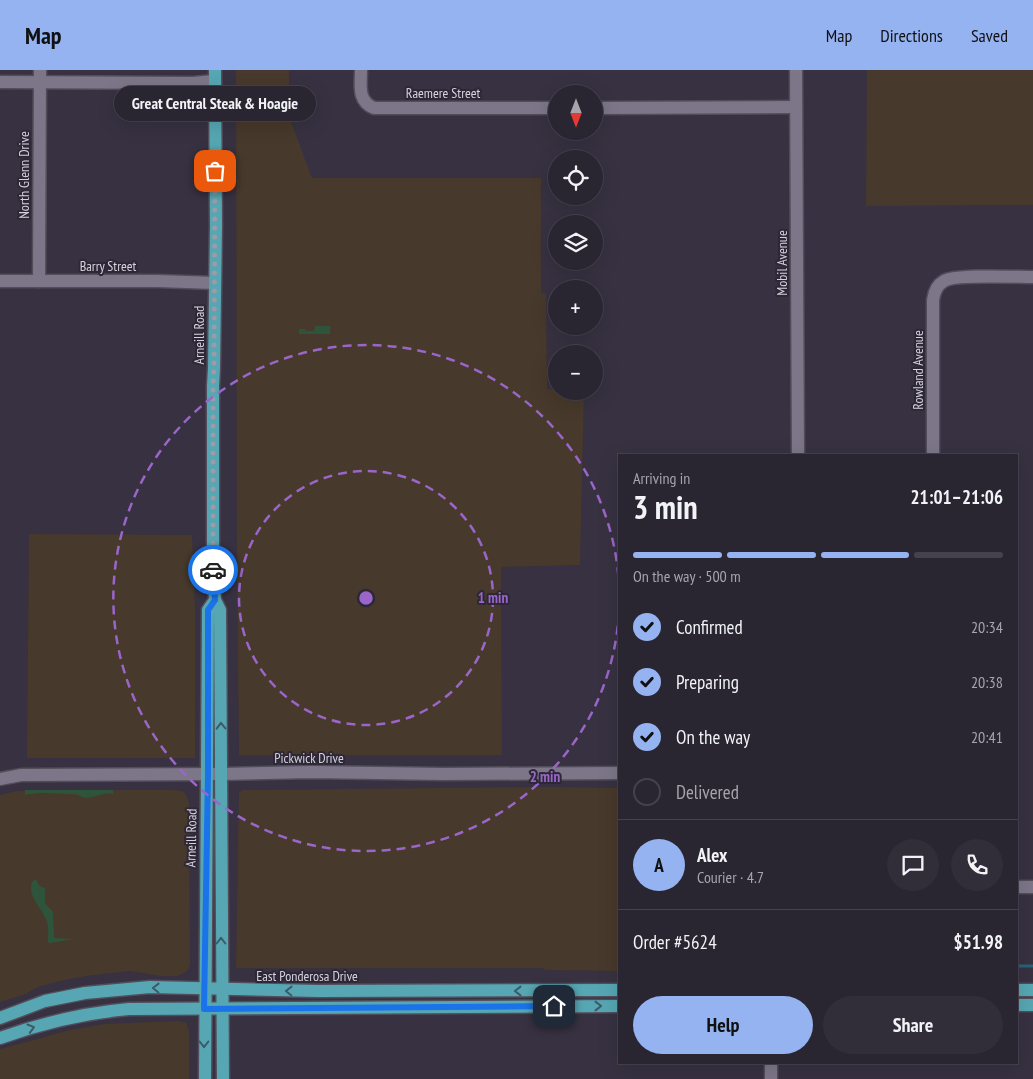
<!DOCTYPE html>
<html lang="en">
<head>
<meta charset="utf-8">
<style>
  body { margin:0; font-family:"PT Sans Narrow",sans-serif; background:#312d39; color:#f1f3f6; height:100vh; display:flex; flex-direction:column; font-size:19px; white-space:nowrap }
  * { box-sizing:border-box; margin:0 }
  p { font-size:16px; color:#a5a5ab }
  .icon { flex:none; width:28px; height:28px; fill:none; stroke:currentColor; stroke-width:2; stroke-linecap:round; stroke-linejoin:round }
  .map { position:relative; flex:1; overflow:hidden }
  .details { position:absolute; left:618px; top:384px; width:400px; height:610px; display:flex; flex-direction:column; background:#292531; border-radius:0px; box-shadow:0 5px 20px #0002,0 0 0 1px #45424d }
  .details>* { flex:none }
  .needle { width:32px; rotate:180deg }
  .buttons { position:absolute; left:548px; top:15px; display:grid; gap:10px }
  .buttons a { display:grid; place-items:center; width:55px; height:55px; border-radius:50%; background:#292531; box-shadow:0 5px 20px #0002,0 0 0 1px #45424d; font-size:25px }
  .pin { position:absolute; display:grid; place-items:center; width:42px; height:42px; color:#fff; margin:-21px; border-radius:10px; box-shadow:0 2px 8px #0006 }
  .courier { position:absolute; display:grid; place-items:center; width:50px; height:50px; margin:-25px; border:4px solid #1a73e8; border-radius:50%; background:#fff; color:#222; box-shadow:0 1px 6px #0007 }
  .bubble { position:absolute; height:35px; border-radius:18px; background:#292531; box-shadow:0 5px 20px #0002,0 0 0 1px #45424d; font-size:16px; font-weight:600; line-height:35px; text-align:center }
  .summary em { font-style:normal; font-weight:600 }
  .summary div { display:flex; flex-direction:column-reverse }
  .summary { display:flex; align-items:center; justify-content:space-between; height:85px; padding:0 15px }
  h1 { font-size:32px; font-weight:600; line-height:38px }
  .bar { display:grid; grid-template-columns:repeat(4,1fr); gap:8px 5px; align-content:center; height:60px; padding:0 15px }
  .bar i { height:6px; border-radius:4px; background:#45424d }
  .bar .active { background:#95b2f1 }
  .bar p { grid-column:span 4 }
  .line { display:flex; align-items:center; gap:12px; padding:0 15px; border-top:1px solid #45424d }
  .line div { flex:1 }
  .round { display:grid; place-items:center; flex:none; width:52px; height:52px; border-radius:26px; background:#312d39 }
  ol { padding:0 15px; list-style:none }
  li { display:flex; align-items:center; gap:15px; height:55px }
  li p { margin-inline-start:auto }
  li .icon { padding:5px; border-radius:50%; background:#95b2f1; color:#111; stroke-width:4 }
  li:last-child { color:#a5a5ab }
  li i { width:28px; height:28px; border:2px solid #45424d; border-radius:50% }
  .primary-button { display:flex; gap:10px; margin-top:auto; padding:10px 15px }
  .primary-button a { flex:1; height:58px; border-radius:30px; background:#95b2f1; color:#111; font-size:20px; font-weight:600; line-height:58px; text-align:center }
  .primary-button a+a { background:#312d39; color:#f1f3f6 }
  header { display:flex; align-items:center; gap:30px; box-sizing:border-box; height:70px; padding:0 25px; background:#95b2f1; color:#111 }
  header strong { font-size:24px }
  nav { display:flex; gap:28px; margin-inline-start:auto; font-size:18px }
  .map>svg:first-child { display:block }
  .commercial { fill:#47392b }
  .green { fill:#2e553b }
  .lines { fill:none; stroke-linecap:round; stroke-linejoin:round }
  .stream { stroke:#27637b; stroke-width:3 }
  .minor-casing { stroke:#514d5a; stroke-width:15 }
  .major-casing { stroke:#514d5a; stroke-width:15 }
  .minor { stroke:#7d7689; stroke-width:12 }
  .major { stroke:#56a7b3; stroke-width:12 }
  .oneway { stroke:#3d5a69 }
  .done { stroke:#9e9aa6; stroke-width:5; stroke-dasharray:0 9 }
  .route { stroke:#1a73e8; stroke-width:6 }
  .ring { fill:none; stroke:#9a66c9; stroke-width:2.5; stroke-dasharray:9 6 }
  .labels { text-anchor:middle; stroke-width:4; stroke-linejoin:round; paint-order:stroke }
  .street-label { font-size:14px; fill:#d5d2dc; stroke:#2d2737 }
  .centre { fill:#9a66c9; stroke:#2d2737; stroke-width:2.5 }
  .ring-label { font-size:15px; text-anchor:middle; font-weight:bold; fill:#9a66c9; stroke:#2d2737; stroke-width:4; stroke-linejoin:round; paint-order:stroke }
</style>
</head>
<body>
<header>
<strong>Map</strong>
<nav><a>Map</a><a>Directions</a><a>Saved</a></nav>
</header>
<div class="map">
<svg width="1033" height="1009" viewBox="0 0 1033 1009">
  <rect width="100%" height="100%" fill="#373141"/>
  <!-- commercial -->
  <g class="commercial">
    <path d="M 236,0 L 289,0 L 289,46 L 312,108 L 541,108 L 541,223 L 546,224 L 547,319 L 556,320 L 556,321 L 584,321 L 580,495 L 501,497 L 502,685 L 239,685 L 237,496 Z"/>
    <path d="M 867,0 L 1033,0 L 1033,135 L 866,136 Z"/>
    <path d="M 29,464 L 192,465 L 195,540 L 195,688 L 27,688 Z"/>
    <path d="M 548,717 L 619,718 L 619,901 L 545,900 L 544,898 L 236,898 L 239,722 L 243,720 Z"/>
    <path d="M 39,720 L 172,720 L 183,721 L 186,725 L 189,733 L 190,895 L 187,901 L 177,906 L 160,906 L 130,901 L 86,906 L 60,911 L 38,917 L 26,924 L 0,932 L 0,725 L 17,721 Z"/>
    <path d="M 179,951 L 186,953 L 189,961 L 189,1009 L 0,1009 L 0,979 L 70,960 L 104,954 Z"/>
  </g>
  <!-- green -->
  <g class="green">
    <path d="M 315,256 L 330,256 L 330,264 L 299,264 L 299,259 L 305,259 L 306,261 L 314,261 Z"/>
    <path d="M 25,720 L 113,720 L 113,724 C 102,722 95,728 85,728 C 81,727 78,724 73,724 C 57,724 41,721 25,725 Z"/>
    <path d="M 36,809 L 39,816 L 45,818 L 45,833 L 53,842 L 54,868 L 74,869 L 50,873 L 48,872 C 48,866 49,859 47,852 C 43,838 27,827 32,812 Z"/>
  </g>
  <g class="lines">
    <!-- stream -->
    <path class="stream" d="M 1016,896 L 1033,896"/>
    <!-- minor casing -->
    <g class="minor-casing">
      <g id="minor">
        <path d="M 361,0 C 361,15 357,31 374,38 L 556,38"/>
        <path d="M 796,0 L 798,385"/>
        <path d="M 0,12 L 193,13 L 214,11"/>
        <path d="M 594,38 L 796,37"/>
        <path d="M 0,211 L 158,211 L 215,213"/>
        <path d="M 39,211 L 40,0"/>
        <path d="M 933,385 L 933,230 C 934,223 937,215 944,211 C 954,204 1017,207 1033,207"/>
        <path d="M 0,709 L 21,705 L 221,704 L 311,702 L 444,704 L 619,703"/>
        <path d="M 1016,817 L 1033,817"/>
        <path d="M 771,1009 L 771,992"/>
      </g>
    </g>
    <!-- major casing -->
    <g class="major-casing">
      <g id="major">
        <path d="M 215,0 L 216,155 L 214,298 L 213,316 L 213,490 L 215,530 L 220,540 L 223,1009"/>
        <path d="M 1016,920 L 1033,920"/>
        <path d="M 1016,935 L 1033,935"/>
        <path d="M 0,948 L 45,931 L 85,923 L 150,917 L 318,921 L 619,920"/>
        <path d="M 0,968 C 42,953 84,943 129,939 L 619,936"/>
        <path d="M 205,1009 L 208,540 L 215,530"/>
      </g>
    </g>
    <!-- minor -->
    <use href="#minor" class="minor"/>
    <!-- major -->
    <use href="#major" class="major"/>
  </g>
  <!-- one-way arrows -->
  <defs><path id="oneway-chevron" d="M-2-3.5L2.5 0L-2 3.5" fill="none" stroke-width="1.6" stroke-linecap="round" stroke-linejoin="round" transform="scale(1.25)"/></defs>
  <g class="oneway">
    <use href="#oneway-chevron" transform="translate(221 656) rotate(-91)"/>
    <use href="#oneway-chevron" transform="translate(221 871) rotate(-90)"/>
    <use href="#oneway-chevron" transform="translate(156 918) rotate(-179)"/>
    <use href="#oneway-chevron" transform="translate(289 921) rotate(-179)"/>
    <use href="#oneway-chevron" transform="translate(518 921) rotate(180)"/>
    <use href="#oneway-chevron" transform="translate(598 936)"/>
    <use href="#oneway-chevron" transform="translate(31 958) rotate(-16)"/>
    <use href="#oneway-chevron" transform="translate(204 974) rotate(90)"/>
  </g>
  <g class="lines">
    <!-- done -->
    <path class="done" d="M 213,500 L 213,316 L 214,298 L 215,101"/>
    <!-- route -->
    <path class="route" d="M 213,500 L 215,530 L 208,540 L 208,704 L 204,939 L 554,936"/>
  </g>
  <!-- distance rings -->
  <g class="ring">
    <circle cx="366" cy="528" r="127"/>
    <path d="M619 541A253 253 0 1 1 619 515"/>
  </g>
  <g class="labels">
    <!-- street labels -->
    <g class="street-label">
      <text x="443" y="28">Raemere Street</text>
      <text transform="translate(24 105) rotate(-90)" y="5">North Glenn Drive</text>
      <text transform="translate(782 193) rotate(-90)" y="5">Mobil Avenue</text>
      <text x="108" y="201">Barry Street</text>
      <text transform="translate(199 265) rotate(-90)" y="5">Arneill Road</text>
      <text transform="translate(918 300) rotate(-90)" y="5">Rowland Avenue</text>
      <text x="309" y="693">Pickwick Drive</text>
      <text transform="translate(191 768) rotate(-89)" y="5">Arneill Road</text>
      <text x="307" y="911">East Ponderosa Drive</text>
    </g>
  </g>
  <circle cx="366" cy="528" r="8" class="centre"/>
  <g class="ring-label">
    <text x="493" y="533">1 min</text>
    <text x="545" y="712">2 min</text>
  </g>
</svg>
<div class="buttons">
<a><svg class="needle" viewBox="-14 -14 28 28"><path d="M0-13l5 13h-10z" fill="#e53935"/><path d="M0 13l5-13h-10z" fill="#a5a5ab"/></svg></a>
<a><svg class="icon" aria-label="locate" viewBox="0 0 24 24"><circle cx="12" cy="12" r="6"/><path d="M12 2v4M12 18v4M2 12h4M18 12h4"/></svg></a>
<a><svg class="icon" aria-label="layers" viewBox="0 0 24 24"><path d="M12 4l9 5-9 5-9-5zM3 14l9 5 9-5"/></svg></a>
<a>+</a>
<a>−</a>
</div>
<div class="pin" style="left:215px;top:101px;background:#ea580c"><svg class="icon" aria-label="bag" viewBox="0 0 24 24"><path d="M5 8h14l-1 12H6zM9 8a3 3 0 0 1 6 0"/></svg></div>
<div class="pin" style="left:554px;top:936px;background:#1f2937"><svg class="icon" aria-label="home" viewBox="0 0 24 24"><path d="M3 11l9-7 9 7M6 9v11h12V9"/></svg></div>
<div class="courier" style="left:213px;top:500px"><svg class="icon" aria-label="car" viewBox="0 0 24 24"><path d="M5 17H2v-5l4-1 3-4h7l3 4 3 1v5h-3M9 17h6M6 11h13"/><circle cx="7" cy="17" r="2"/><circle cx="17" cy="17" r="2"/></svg></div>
<div class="bubble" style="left:114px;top:16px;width:202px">Great Central Steak &amp; Hoagie</div>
<section class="details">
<div class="summary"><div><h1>3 min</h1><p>Arriving in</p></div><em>21:01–21:06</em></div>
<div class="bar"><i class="active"></i><i class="active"></i><i class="active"></i><i></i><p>On the way · 500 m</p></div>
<ol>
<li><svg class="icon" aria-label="check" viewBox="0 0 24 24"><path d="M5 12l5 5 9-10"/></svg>Confirmed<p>20:34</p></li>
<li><svg class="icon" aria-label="check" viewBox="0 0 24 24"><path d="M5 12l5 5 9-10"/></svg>Preparing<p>20:38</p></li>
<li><svg class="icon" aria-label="check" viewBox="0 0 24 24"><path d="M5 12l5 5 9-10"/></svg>On the way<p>20:41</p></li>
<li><i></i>Delivered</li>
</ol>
<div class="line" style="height:90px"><b class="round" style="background:#95b2f1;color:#111">A</b><div><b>Alex</b><p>Courier · 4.7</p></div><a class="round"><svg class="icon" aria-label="chat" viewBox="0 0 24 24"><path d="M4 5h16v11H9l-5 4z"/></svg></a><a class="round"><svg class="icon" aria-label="phone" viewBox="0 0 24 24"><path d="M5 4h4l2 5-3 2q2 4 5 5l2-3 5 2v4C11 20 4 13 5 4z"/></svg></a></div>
<div class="line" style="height:65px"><div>Order #5624</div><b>$51.98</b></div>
<div class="primary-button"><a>Help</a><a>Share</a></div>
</section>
</div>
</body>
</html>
